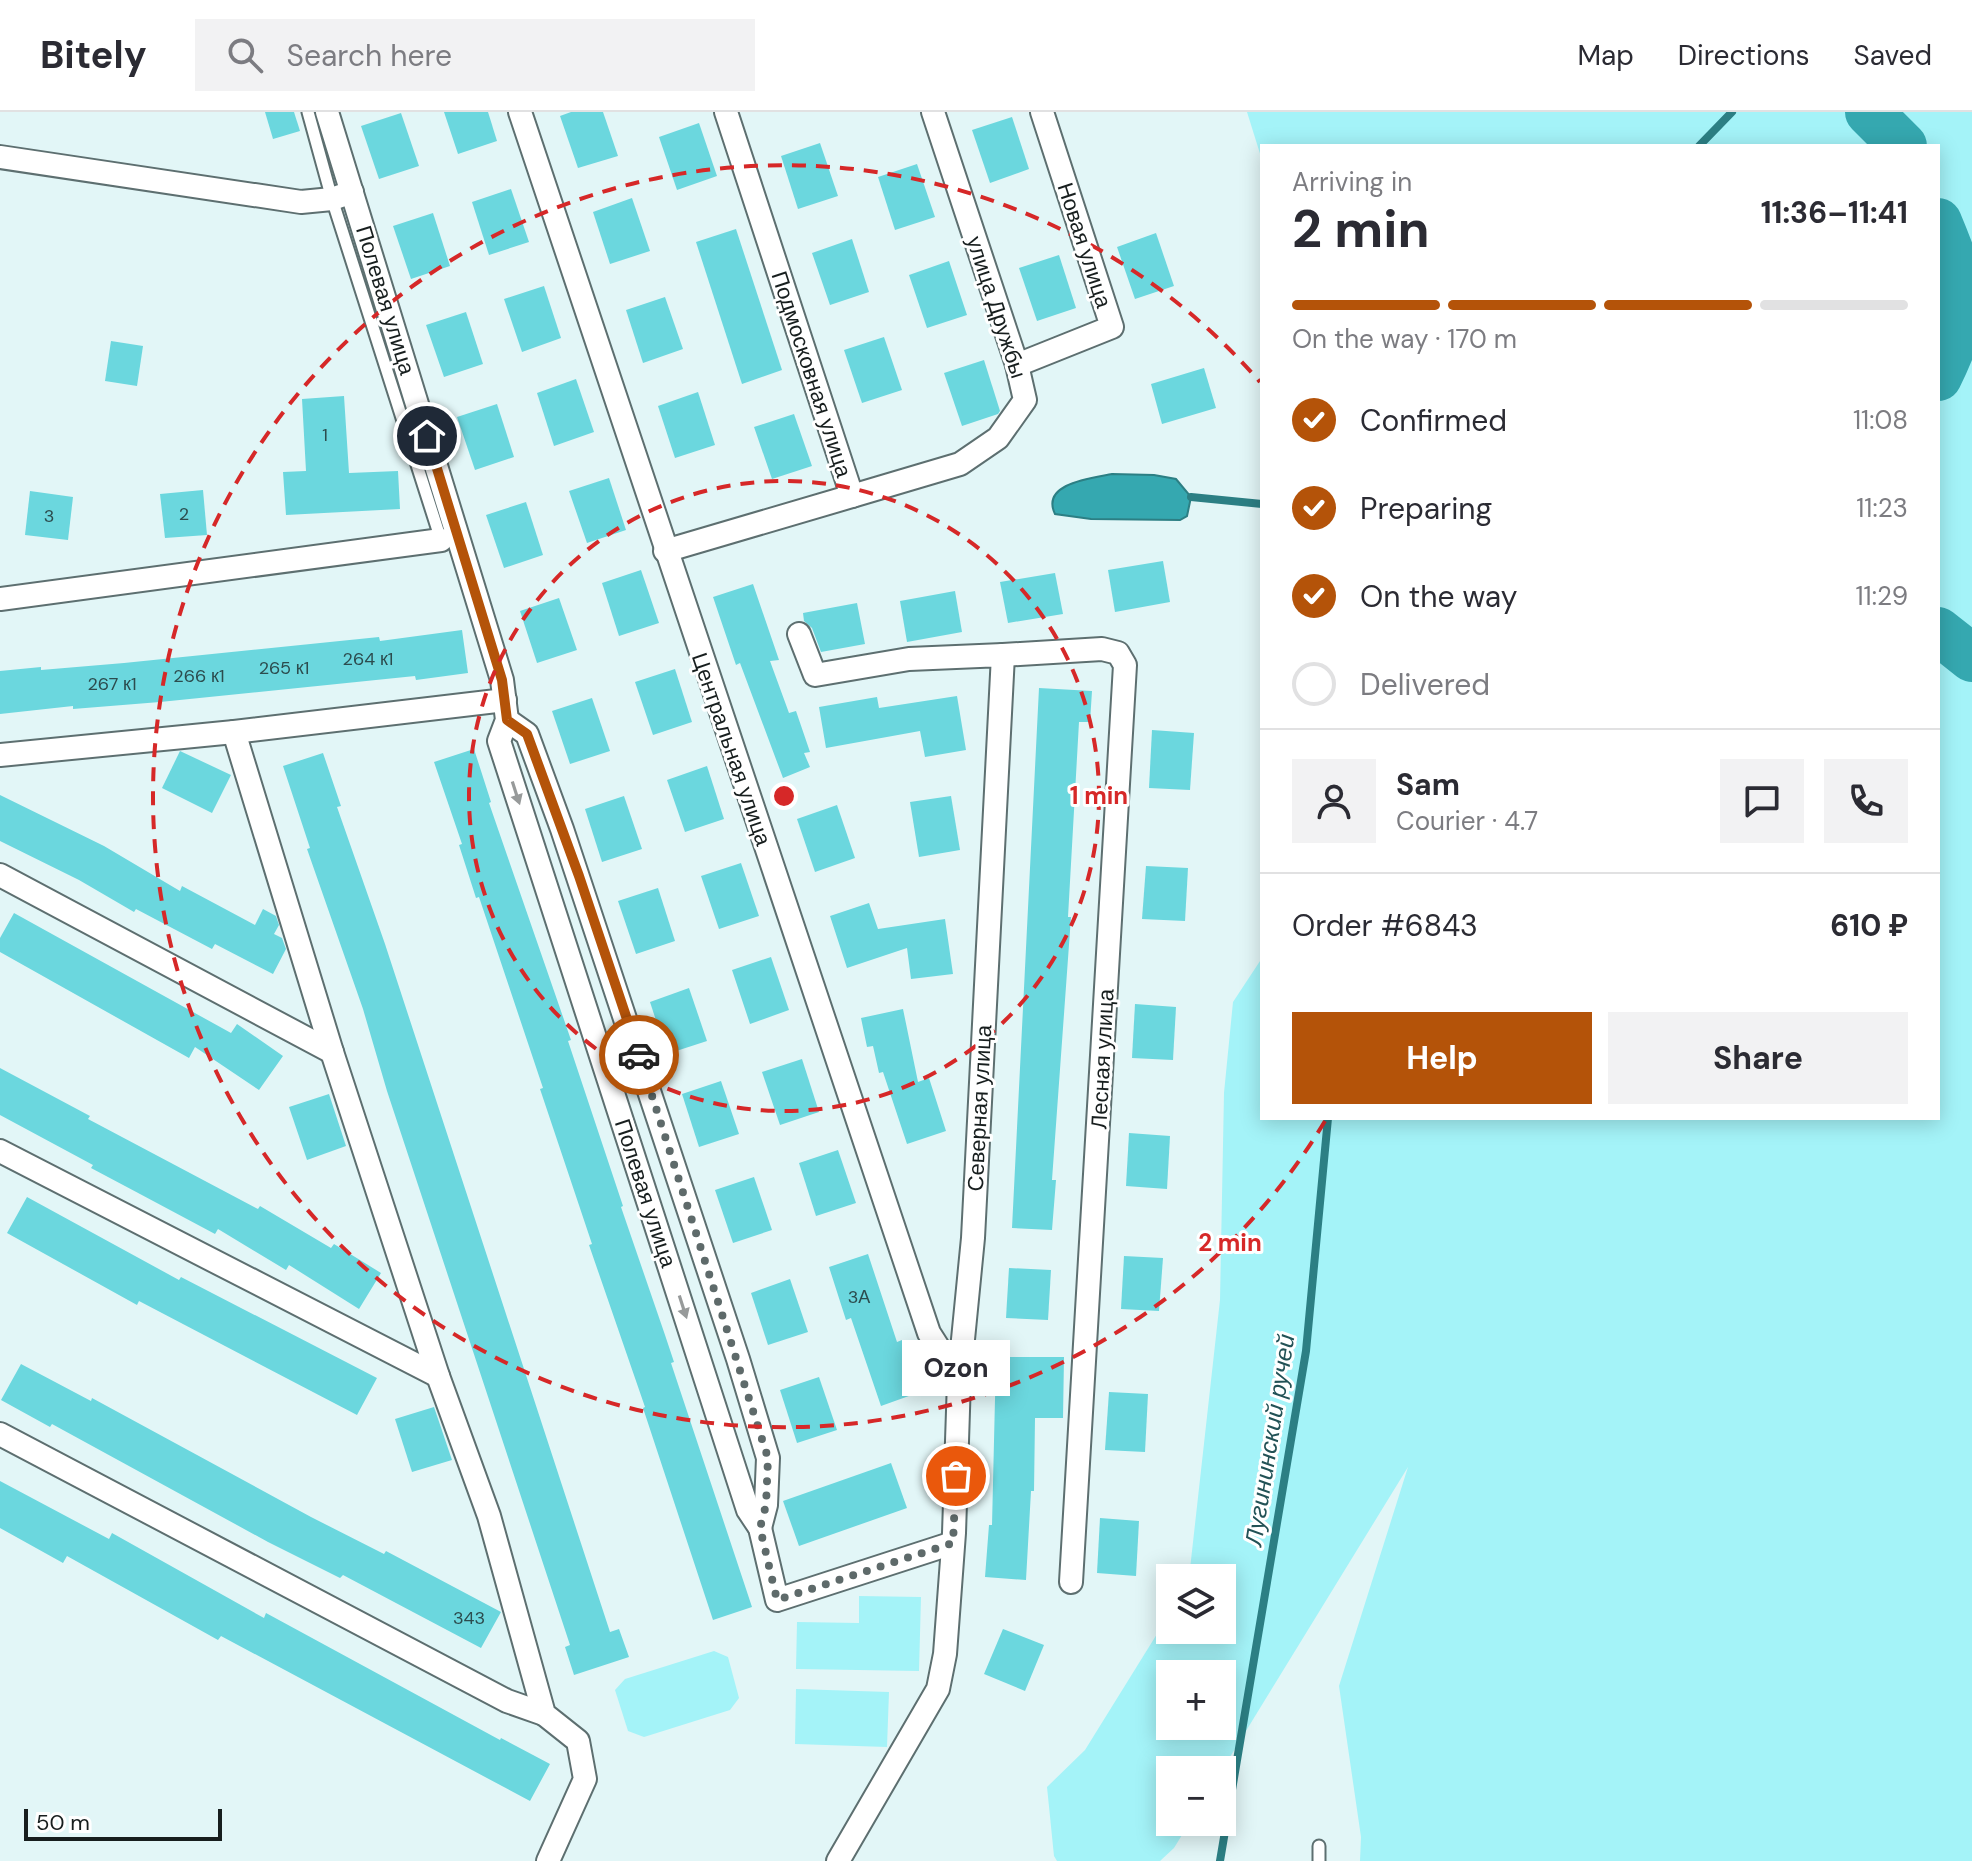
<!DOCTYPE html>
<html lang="en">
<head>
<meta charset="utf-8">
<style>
  body { margin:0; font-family:"DM Sans",sans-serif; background:#f2f2f3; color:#2b2b33; height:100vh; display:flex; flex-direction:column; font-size:30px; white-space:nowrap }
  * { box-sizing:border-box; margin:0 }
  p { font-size:26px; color:#7c7c81 }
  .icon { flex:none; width:44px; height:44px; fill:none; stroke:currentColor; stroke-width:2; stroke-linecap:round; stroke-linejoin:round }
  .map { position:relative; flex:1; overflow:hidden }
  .details { position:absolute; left:1260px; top:32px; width:680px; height:976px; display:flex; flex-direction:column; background:#fff; border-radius:0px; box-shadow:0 4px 20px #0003 }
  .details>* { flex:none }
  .buttons { position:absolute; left:1156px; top:1452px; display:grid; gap:16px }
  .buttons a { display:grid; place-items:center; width:80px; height:80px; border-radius:0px; background:#fff; box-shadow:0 4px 20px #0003; font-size:40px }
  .scale { position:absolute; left:24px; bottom:20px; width:198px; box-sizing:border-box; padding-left:8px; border:4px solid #171e1e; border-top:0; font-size:22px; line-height:28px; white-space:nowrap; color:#171e1e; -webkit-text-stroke:6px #fff; paint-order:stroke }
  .pin { position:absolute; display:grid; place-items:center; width:68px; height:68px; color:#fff; margin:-34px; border:4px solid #fff; border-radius:50%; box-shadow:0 2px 8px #0007 }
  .courier { position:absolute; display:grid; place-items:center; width:80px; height:80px; margin:-40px; border:6px solid #b45309; border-radius:50%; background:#fff; color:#222; box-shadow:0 2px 10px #0007 }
  .bubble { position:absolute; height:56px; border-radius:0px; background:#fff; box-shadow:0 4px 20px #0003; font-size:26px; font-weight:700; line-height:56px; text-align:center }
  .summary em { font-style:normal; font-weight:700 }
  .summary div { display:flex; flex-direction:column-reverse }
  .summary { display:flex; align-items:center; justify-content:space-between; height:136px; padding:0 32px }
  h1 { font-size:52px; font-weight:700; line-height:60px }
  .bar { display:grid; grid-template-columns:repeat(4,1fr); gap:12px 8px; align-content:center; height:96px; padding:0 32px }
  .bar i { height:10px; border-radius:6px; background:#e1e1e2 }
  .bar .selected { background:#b45309 }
  .bar p { grid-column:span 4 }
  .line { display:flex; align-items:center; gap:20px; padding:0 32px; border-top:2px solid #e1e1e2 }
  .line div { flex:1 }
  .round { display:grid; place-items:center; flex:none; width:84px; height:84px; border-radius:0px; background:#f2f2f3 }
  ol { padding:0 32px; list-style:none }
  li { display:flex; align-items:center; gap:24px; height:88px }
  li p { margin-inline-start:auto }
  li .icon { padding:8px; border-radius:50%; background:#b45309; color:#fff; stroke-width:4 }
  li:last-child { color:#7c7c81 }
  li i { width:44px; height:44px; border:4px solid #e1e1e2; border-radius:50% }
  .button { display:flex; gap:16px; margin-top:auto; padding:16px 32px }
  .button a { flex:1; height:92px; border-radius:0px; background:#b45309; color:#fff; font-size:32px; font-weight:700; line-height:92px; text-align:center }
  .button a+a { background:#f2f2f3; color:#2b2b33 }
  header { display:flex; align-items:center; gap:48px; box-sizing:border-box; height:112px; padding:0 40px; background:#fff; border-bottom:2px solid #e1e1e2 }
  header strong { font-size:38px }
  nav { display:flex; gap:44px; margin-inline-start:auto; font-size:28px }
  .search { width:560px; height:72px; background:#f2f2f3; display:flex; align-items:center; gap:20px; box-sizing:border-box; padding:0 28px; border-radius:0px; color:#7c7c81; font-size:30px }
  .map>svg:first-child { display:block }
  .green { fill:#a4f3f8; fill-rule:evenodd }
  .water { fill:#35a8b0; stroke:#2c7f84; stroke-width:2 }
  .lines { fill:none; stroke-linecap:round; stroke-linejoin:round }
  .stream { stroke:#2c7f84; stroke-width:8 }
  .river { stroke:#35a8b0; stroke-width:48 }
  .building { fill:#6bd7de }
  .service-casing { stroke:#5d6f70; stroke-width:15 }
  .minor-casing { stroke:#5d6f70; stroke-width:26 }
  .service { stroke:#fff; stroke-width:11 }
  .minor { stroke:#fff; stroke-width:22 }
  .oneway { fill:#979a9a }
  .done { stroke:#5e6a6a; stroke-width:8; stroke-dasharray:0 14.4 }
  .route { stroke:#b45309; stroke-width:10 }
  .ring { fill:none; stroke:#d62828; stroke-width:4; stroke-dasharray:14 10 }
  .labels { text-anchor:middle; stroke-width:6; stroke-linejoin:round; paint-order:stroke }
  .number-label { font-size:18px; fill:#2c4c4e }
  .street-label { font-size:22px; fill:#171e1e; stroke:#fff }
  .water-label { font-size:24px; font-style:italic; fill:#225256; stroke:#fff }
  .centre { fill:#d62828; stroke:#fff; stroke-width:4 }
  .ring-label { font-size:24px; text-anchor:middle; font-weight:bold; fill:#d62828; stroke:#fff; stroke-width:6; stroke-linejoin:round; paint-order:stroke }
</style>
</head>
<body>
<header>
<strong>Bitely</strong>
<div class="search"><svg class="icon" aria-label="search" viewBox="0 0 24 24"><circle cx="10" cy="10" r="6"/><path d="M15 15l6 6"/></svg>Search here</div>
<nav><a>Map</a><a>Directions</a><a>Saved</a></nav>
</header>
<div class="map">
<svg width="1972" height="1749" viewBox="0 0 1972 1749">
  <rect width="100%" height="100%" fill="#e2f6f7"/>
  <!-- green -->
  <g class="green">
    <path d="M 1247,0 L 1972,0 L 1972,1749 L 1360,1749 L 1361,1725 L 1339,1574 L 1408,1355 L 1222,1658 L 1170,1658 L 1170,1710 L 1190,1710 L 1174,1736 L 1160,1749 L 1057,1749 L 1054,1744 L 1047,1675 L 1085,1638 L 1170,1501 L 1170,1518 L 1222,1518 L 1222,1466 L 1189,1466 L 1220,1188 L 1224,981 L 1233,890 L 1262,846 L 1262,1006 L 1938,1006 L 1938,34 L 1262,34 L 1262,48 ZM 1170,1562 L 1222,1562 L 1222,1614 L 1170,1614 Z"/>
    <path d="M 859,1484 L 921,1485 L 919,1559 L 796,1557 L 797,1510 L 859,1511 Z"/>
    <path d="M 714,1539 L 728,1545 L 739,1586 L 730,1598 L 644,1625 L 628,1619 L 615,1578 L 625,1567 Z"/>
    <path d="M 796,1577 L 889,1580 L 887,1635 L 795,1632 Z"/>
  </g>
  <!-- water -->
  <path class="water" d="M 1112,362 L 1154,363 L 1176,367 L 1191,385 L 1187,404 L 1180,408 L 1091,407 L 1055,402 C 1040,371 1093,366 1112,362 Z"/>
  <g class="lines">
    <!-- stream -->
    <g class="stream">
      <path d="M 1699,34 L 1732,0"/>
      <path d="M 1191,385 L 1262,392"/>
      <path d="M 1220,1749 L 1306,1239 L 1328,1006"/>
    </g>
    <!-- river -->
    <g class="river">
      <path d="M 1869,0 L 1903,34"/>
      <path d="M 1938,110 C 1946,129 1962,169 1963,188 C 1964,208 1947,247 1938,265"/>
      <path d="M 1938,519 L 1972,546"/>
    </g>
  </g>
  <!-- building -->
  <g class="building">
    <path d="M 265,0 L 294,0 L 300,19 L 273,27 Z"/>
    <path d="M 444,0 L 488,0 L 497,29 L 458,42 Z"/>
    <path d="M 571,0 L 603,0 L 618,44 L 578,56 L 560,4 Z"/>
    <path d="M 401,1 L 419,54 L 379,67 L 361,14 Z"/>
    <path d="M 1012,5 L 1029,57 L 990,71 L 972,18 Z"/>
    <path d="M 699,11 L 717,64 L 677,78 L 659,25 Z"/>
    <path d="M 820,31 L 838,84 L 798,97 L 781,44 Z"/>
    <path d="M 917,52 L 935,105 L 895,118 L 878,65 Z"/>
    <path d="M 511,77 L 529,130 L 489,143 L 472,90 Z"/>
    <path d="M 632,86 L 650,139 L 610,152 L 593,100 Z"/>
    <path d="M 433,101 L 450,154 L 411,167 L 393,114 Z"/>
    <path d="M 736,117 L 782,258 L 742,272 L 696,130 Z"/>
    <path d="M 1156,121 L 1174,174 L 1135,187 L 1117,135 Z"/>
    <path d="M 852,127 L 869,180 L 830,193 L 812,141 Z"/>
    <path d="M 1059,143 L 1076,196 L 1037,209 L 1019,156 Z"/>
    <path d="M 949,149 L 967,203 L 927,216 L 909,163 Z"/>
    <path d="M 544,174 L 561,226 L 522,240 L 504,187 Z"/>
    <path d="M 665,185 L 683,237 L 643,251 L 626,198 Z"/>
    <path d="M 466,200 L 483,252 L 444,265 L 426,213 Z"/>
    <path d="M 884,225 L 902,278 L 862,291 L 844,238 Z"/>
    <path d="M 111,229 L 143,234 L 137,274 L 105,269 Z"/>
    <path d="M 984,248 L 1000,299 L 998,302 L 962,314 L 944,261 Z"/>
    <path d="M 1204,256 L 1216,296 L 1162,312 L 1151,272 Z"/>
    <path d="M 576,267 L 594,320 L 554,334 L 537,281 Z"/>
    <path d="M 698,280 L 715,333 L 675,346 L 658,294 Z"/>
    <path d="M 344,284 L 349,361 L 398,359 L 400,397 L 286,403 L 283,360 L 306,359 L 302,287 Z"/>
    <path d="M 497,292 L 514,345 L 475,358 L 457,305 Z"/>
    <path d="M 794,302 L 812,354 L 772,367 L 754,315 Z"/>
    <path d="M 609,366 L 626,418 L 587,431 L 569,379 Z"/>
    <path d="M 203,378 L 207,423 L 165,426 L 160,382 Z"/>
    <path d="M 30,379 L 73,385 L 68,428 L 25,423 Z"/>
    <path d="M 526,390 L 543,443 L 504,456 L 486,403 Z"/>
    <path d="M 1163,449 L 1170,490 L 1115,500 L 1108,458 Z"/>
    <path d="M 641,458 L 659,511 L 619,524 L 602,471 Z"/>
    <path d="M 1055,461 L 1063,502 L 1008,511 L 1000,470 Z"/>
    <path d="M 753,472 L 779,548 L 770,549 L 789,601 L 796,599 L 810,640 L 804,641 L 810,655 L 783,666 L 740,551 L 736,553 L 713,485 Z"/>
    <path d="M 955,479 L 962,520 L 907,530 L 900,489 Z"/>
    <path d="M 559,486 L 577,538 L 537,551 L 520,499 Z"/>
    <path d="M 857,491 L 865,532 L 821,540 L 812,516 L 804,509 L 803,501 Z"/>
    <path d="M 462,518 L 468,561 L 416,568 L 415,564 L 160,590 L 73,597 L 73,594 L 0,602 L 0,559 L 41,555 L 41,558 L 124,551 L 379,525 L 380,529 Z"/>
    <path d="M 675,557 L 692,610 L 653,623 L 635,570 Z"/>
    <path d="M 1039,576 L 1092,579 L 1090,610 L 1079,610 L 1068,805 L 1071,805 L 1052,1068 L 1056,1068 L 1052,1118 L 1012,1116 Z"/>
    <path d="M 957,584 L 966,638 L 925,645 L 920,619 L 826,636 L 819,595 L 877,585 L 879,596 Z"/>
    <path d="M 592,586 L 610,639 L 570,652 L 552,599 Z"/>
    <path d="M 1152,618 L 1194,621 L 1190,678 L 1149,676 Z"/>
    <path d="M 474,637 L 491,690 L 489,691 L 571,928 L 568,929 L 623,1094 L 621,1095 L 665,1223 L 674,1250 L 671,1251 L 752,1495 L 713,1508 L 643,1296 L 645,1295 L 589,1133 L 592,1132 L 540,977 L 543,976 L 479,785 L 476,786 L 459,733 L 462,732 L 434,650 Z"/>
    <path d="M 180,639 L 231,663 L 212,701 L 162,676 Z"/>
    <path d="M 323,641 L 341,694 L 337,695 L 385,832 L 610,1520 L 619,1517 L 629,1545 L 574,1563 L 565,1535 L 570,1533 L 387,979 L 363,897 L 307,737 L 310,736 L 283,654 Z"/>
    <path d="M 707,654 L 724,707 L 685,720 L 667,668 Z"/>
    <path d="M 0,683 L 104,734 L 180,779 L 182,774 L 255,813 L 263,797 L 276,804 L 279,813 L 274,822 L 282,826 L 286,837 L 273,862 L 215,832 L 212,837 L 136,797 L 134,800 L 79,768 L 0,729 Z"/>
    <path d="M 624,684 L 642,737 L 602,750 L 585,697 Z"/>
    <path d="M 951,684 L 960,738 L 919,745 L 910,690 Z"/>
    <path d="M 837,693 L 855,746 L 815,760 L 797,707 Z"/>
    <path d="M 741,751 L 759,804 L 719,817 L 701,764 Z"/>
    <path d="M 1146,754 L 1188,756 L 1185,809 L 1142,807 Z"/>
    <path d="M 658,776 L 675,829 L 636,842 L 618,789 Z"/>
    <path d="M 869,791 L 878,817 L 945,807 L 953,862 L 911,867 L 907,836 L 847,856 L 830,804 Z"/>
    <path d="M 14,801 L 231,921 L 237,912 L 283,944 L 259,978 L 195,935 L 189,946 L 0,840 L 0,826 Z"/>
    <path d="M 771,845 L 789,898 L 750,912 L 732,858 Z"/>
    <path d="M 689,876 L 707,929 L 667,942 L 650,890 Z"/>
    <path d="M 1135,892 L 1176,895 L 1173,948 L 1132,946 Z"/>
    <path d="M 903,897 L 918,970 L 929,966 L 946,1019 L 907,1032 L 883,960 L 879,961 L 873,934 L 867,935 L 861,906 Z"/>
    <path d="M 802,947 L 819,1000 L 780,1013 L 762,960 Z"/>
    <path d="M 0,956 L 90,1004 L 88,1007 L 258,1097 L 260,1094 L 331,1136 L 334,1132 L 381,1161 L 359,1197 L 289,1153 L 286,1158 L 218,1117 L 215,1122 L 140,1082 L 91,1056 L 93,1053 L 0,1003 Z"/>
    <path d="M 721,969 L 739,1022 L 699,1035 L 682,982 Z"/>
    <path d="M 329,982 L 346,1034 L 307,1048 L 289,995 Z"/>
    <path d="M 1129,1021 L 1170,1024 L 1167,1077 L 1126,1074 Z"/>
    <path d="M 838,1038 L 856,1091 L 816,1104 L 799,1051 Z"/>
    <path d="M 754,1065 L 772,1118 L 733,1131 L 715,1078 Z"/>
    <path d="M 27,1085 L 179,1168 L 181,1165 L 377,1266 L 357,1303 L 139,1189 L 137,1193 L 7,1121 Z"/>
    <path d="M 868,1142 L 897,1230 L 902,1228 L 920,1280 L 881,1294 L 851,1206 L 846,1208 L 829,1155 Z"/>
    <path d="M 1124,1144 L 1163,1146 L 1159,1199 L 1121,1197 Z"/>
    <path d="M 1009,1156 L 1051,1158 L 1048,1208 L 1006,1206 Z"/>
    <path d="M 790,1167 L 808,1220 L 768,1233 L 751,1181 Z"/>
    <path d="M 996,1245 L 1064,1245 L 1063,1306 L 1035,1306 L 1034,1379 L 1031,1379 L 1026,1468 L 985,1465 L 989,1413 L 992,1413 Z"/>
    <path d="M 21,1252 L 91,1289 L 92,1286 L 311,1405 L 384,1442 L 386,1439 L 501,1500 L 481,1536 L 343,1463 L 340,1466 L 268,1430 L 52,1312 L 50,1315 L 1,1288 Z"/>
    <path d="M 819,1265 L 837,1318 L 797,1331 L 780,1278 Z"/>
    <path d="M 1109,1280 L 1148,1282 L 1145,1340 L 1105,1338 Z"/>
    <path d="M 434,1295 L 452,1348 L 412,1360 L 395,1307 Z"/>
    <path d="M 891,1351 L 907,1396 L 799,1434 L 783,1389 Z"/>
    <path d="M 0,1369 L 109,1427 L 112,1421 L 264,1506 L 266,1501 L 500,1628 L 501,1626 L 550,1652 L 530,1689 L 221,1524 L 218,1528 L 67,1444 L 63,1451 L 0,1416 Z"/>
    <path d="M 1100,1406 L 1139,1409 L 1136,1464 L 1097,1461 Z"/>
    <path d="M 1003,1517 L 1044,1533 L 1025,1579 L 984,1562 Z"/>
  </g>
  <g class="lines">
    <!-- service casing -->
    <g class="service-casing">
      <g id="service">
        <path d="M 308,0 L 332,87 L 441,428"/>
        <path d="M 1319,1734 L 1319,1749"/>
      </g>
    </g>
    <!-- minor casing -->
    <g class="minor-casing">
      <g id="minor">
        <path d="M 327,0 L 502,568 L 507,608 L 499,629 L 748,1398 L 760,1416 L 777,1488 L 953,1431"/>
        <path d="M 520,0 L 929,1221 L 959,1268"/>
        <path d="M 0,45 L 301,90 L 332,87 L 352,80"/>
        <path d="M 1017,253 L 1112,215 L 1042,0"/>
        <path d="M 852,384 L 960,352 L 998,326 L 1025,288 L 1017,253 L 933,0"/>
        <path d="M 665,439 L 852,384 L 726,0"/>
        <path d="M 0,487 L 441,428"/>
        <path d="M 799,522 L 815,563 L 909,547 L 1003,543 L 973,1126 L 959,1268 L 954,1421 L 945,1542 L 938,1577 L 838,1749"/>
        <path d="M 1003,543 L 1102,537 L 1118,541 L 1125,553 L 1071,1470"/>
        <path d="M 507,608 L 527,622 L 562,717 L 738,1247 L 768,1346 L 766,1393 L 760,1416"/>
        <path d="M 234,620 L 332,940 L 438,1264 L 489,1404 L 544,1602 L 578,1629 L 585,1667 L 548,1749"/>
        <path d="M 0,643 L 234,620 L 505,588"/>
        <path d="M 0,763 L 332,940"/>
        <path d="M 0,1039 L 438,1264"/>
        <path d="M 0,1322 L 507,1589 L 544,1602"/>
      </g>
    </g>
    <!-- service -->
    <use href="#service" class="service"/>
    <!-- minor -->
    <use href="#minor" class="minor"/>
  </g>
  <!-- one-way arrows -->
  <defs><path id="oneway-solid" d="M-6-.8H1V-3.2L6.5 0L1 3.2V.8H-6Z" transform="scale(2)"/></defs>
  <g class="oneway">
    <use href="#oneway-solid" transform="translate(516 681) rotate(72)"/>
    <use href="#oneway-solid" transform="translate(683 1195) rotate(72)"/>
  </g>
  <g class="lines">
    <!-- done -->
    <path class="done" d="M 639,943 L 768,1346 L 766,1393 L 760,1416 L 777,1488 L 953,1431 L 956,1364"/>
    <!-- route -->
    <path class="route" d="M 427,324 L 502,568 L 507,608 L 527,622 L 579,764 L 639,943"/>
  </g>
  <!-- distance rings -->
  <g class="ring">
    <circle cx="784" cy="684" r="315"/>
    <path d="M1325 1009A631 631 0 1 1 1260 270"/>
  </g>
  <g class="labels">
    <!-- number labels -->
    <g class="number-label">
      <text x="325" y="329">1</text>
      <text x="184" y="408">2</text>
      <text x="49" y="410">3</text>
      <text x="368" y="553">264 к1</text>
      <text x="284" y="562">265 к1</text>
      <text x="199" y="570">266 к1</text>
      <text x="112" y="578">267 к1</text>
      <text x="859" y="1191">3А</text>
      <text x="469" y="1512">343</text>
    </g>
    <!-- street labels -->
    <g class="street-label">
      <text transform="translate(1085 133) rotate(72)" y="8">Новая улица</text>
      <text transform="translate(386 188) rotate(73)" y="8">Полевая улица</text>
      <text transform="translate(997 195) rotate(72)" y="8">улица Дружбы</text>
      <text transform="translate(812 262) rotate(72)" y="8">Подмосковная улица</text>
      <text transform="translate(732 637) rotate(71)" y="8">Центральная улица</text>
      <text transform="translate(1102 947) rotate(-87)" y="8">Лесная улица</text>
      <text transform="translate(979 996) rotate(-87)" y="8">Северная улица</text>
      <text transform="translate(646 1081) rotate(72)" y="8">Полевая улица</text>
    </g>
    <!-- water labels -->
    <g class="water-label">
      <text transform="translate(1270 1328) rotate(-81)" y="8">Лугининский ручей</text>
    </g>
  </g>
  <circle cx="784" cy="684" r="12" class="centre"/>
  <g class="ring-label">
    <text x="1099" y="692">1 min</text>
    <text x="1230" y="1139">2 min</text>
  </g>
</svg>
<div class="buttons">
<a><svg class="icon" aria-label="layers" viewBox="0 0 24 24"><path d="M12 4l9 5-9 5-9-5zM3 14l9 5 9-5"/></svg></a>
<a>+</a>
<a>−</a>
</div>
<div class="scale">50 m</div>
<div class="pin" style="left:956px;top:1364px;background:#ea580c"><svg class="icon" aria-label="bag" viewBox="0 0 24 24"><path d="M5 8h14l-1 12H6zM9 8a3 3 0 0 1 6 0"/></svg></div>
<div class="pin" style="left:427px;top:324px;background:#1f2937"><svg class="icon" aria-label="home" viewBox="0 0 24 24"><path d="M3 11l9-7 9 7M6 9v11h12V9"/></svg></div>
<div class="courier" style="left:639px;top:943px"><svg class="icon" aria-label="car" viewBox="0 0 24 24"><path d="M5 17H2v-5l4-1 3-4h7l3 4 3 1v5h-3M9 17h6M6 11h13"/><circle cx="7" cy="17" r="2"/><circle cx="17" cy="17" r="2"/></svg></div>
<div class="bubble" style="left:902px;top:1228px;width:108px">Ozon</div>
<section class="details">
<div class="summary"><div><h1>2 min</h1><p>Arriving in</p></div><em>11:36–11:41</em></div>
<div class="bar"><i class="selected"></i><i class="selected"></i><i class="selected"></i><i></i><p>On the way · 170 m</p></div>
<ol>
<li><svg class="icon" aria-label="check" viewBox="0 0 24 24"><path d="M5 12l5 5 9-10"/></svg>Confirmed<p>11:08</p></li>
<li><svg class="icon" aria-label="check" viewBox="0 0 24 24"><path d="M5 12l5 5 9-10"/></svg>Preparing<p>11:23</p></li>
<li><svg class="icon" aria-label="check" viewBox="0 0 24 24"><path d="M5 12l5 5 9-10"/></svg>On the way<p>11:29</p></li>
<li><i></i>Delivered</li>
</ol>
<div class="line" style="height:144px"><a class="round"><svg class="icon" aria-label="person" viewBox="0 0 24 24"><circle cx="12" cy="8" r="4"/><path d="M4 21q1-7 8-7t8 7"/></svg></a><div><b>Sam</b><p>Courier · 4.7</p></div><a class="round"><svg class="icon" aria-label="chat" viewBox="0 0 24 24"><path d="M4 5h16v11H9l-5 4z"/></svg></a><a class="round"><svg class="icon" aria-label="phone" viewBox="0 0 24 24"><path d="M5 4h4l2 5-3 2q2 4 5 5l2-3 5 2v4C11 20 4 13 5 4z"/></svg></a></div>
<div class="line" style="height:104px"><div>Order #6843</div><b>610 ₽</b></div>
<div class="button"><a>Help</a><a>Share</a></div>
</section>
</div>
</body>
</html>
